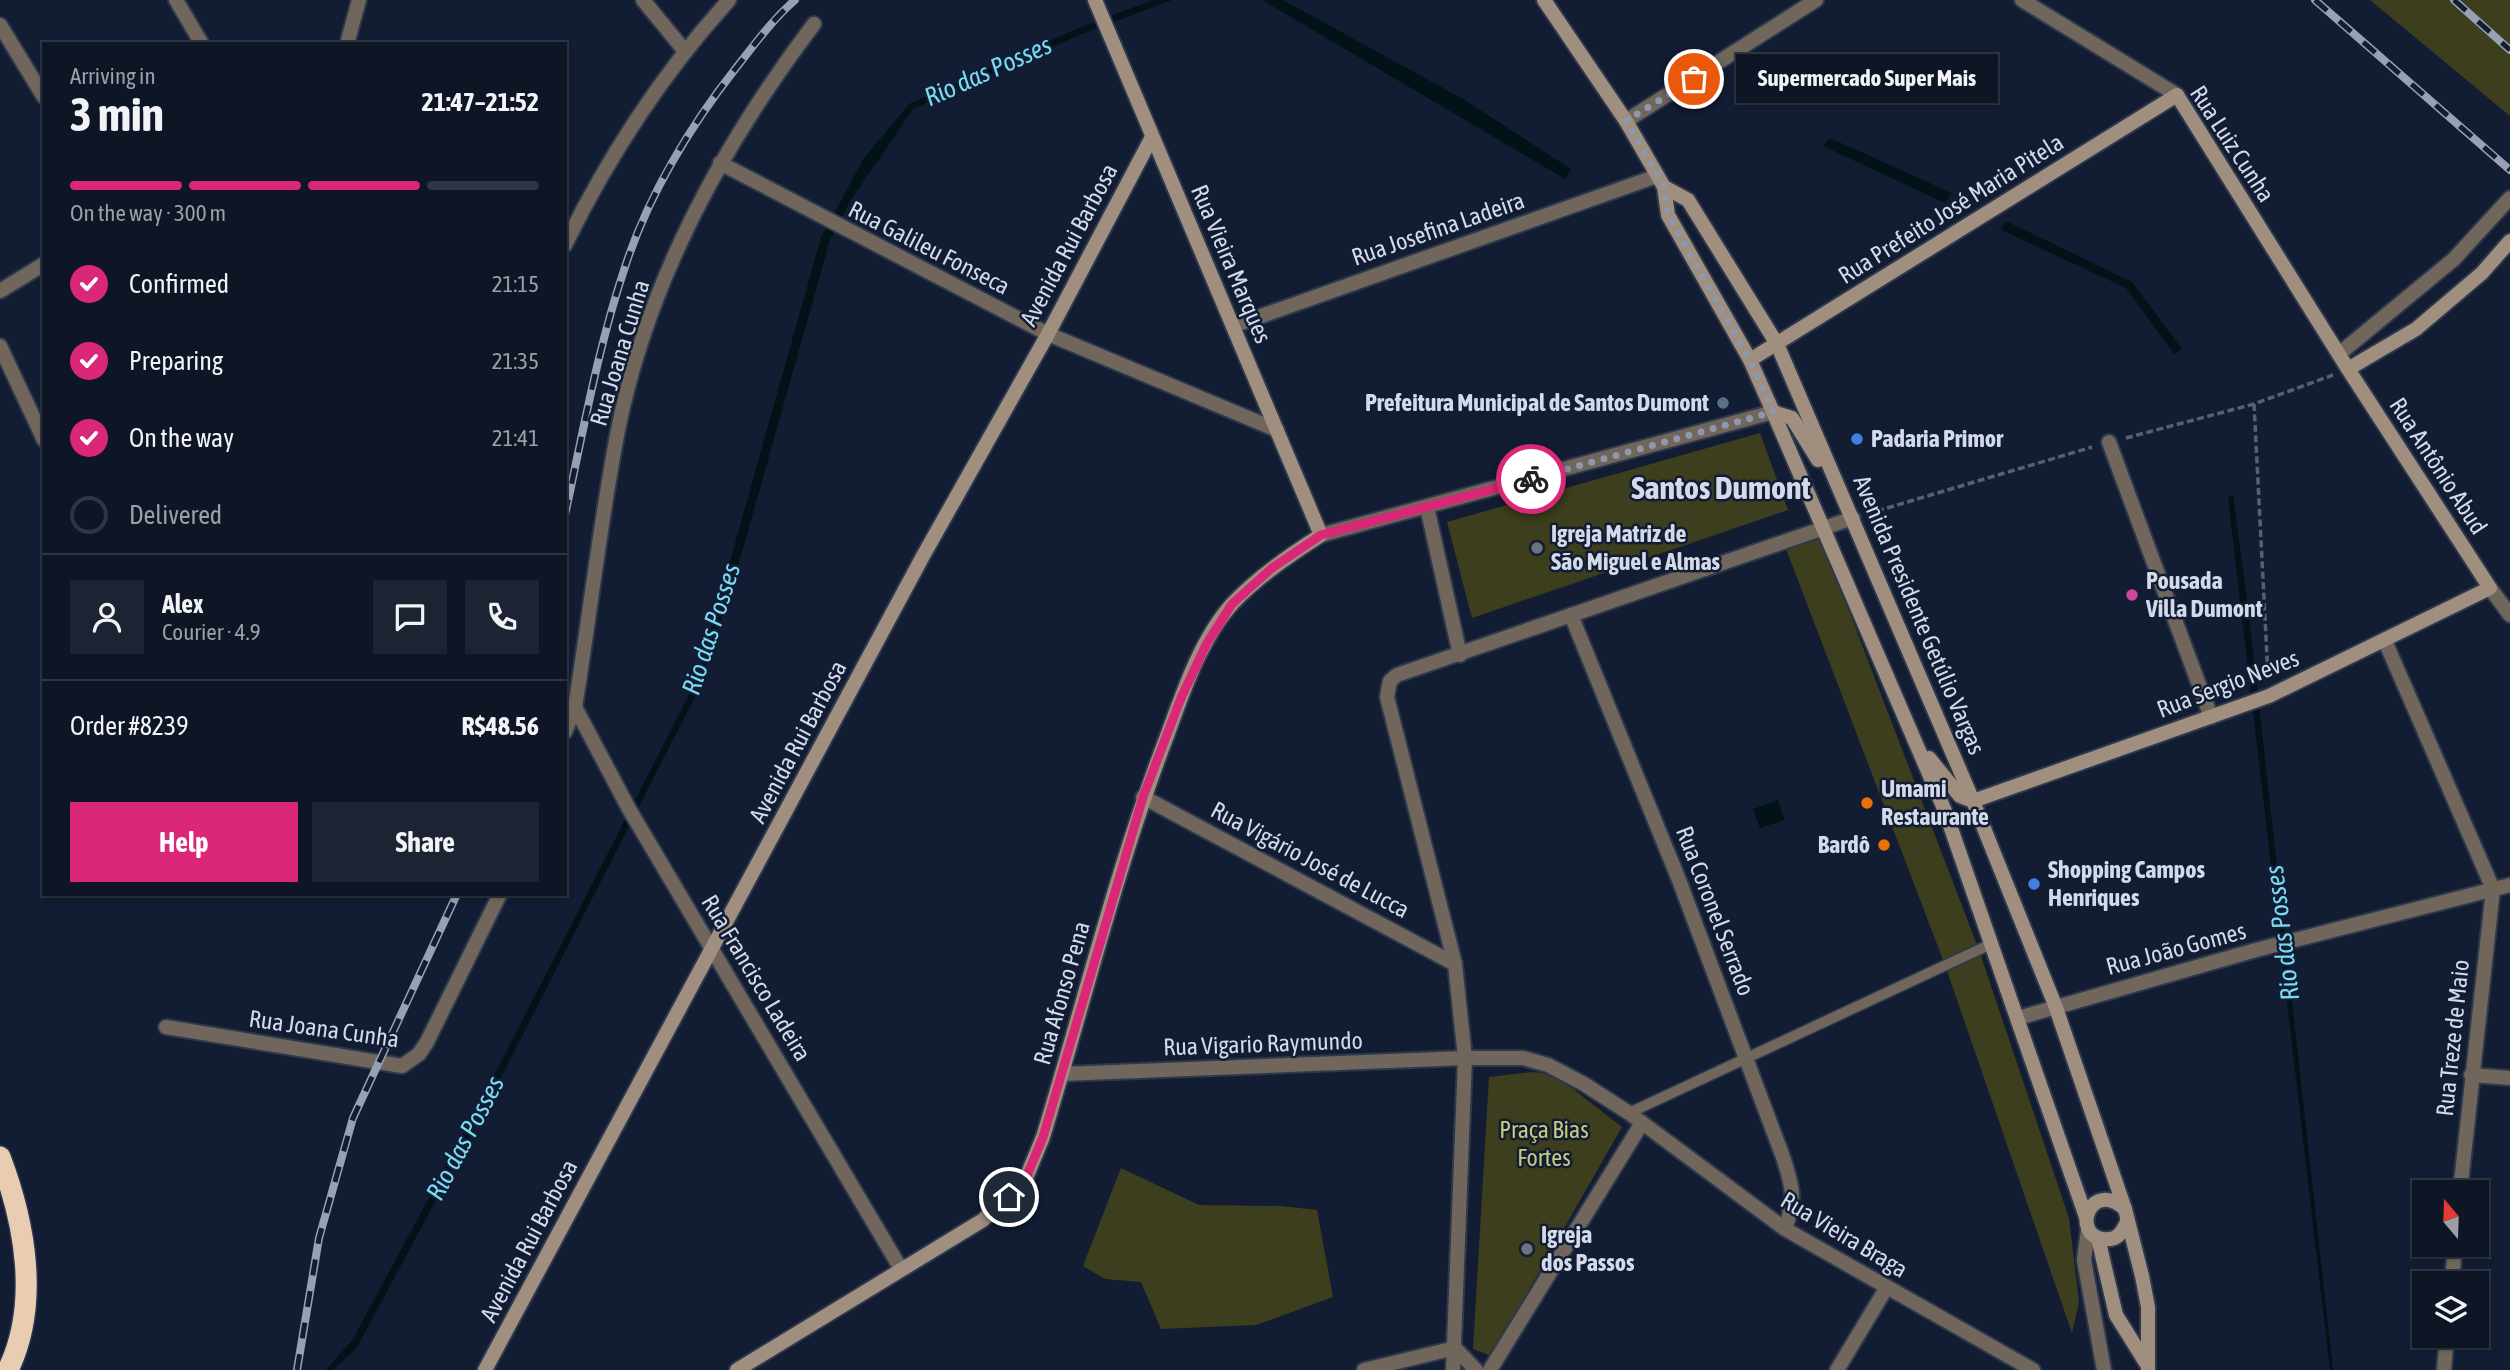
<!DOCTYPE html>
<html lang="en">
<head>
<meta charset="utf-8">
<style>
  body { margin:0; font-family:"Asap Condensed",sans-serif; background:#1c2332; color:#f1f3f6; height:100vh; display:flex; flex-direction:column; font-size:26px; white-space:nowrap }
  * { box-sizing:border-box; margin:0 }
  p { font-size:23px; color:#9b9fa7 }
  .icon { flex:none; width:38px; height:38px; fill:none; stroke:currentColor; stroke-width:2; stroke-linecap:round; stroke-linejoin:round }
  .map { position:relative; flex:1; overflow:hidden }
  .panel { position:absolute; left:42px; top:42px; width:525px; height:854px; display:flex; flex-direction:column; background:#0e1626; border-radius:0px; box-shadow:0 2px 5px #0004,0 0 0 2px #2e3543 }
  .panel>* { flex:none }
  .needle { width:46px; rotate:341deg }
  .tools { position:absolute; left:2412px; top:1180px; display:grid; gap:14px }
  .tools a { display:grid; place-items:center; width:77px; height:77px; border-radius:0px; background:#0e1626; box-shadow:0 2px 5px #0004,0 0 0 2px #2e3543; font-size:35px }
  .pin { position:absolute; display:grid; place-items:center; width:60px; height:60px; color:#fff; margin:-30px; border:4px solid #fff; border-radius:50%; box-shadow:0 2px 7px #0007 }
  .courier { position:absolute; display:grid; place-items:center; width:70px; height:70px; margin:-35px; border:5px solid #db2777; border-radius:50%; background:#fff; color:#222; box-shadow:0 2px 9px #0007 }
  .bubble { position:absolute; height:49px; border-radius:0px; background:#0e1626; box-shadow:0 2px 5px #0004,0 0 0 2px #2e3543; font-size:23px; font-weight:700; line-height:49px; text-align:center }
  .overview em { font-style:normal; font-weight:700 }
  .overview div { display:flex; flex-direction:column-reverse }
  .overview { display:flex; align-items:center; justify-content:space-between; height:119px; padding:0 28px }
  h1 { font-size:46px; font-weight:700; line-height:52px }
  .bar { display:grid; grid-template-columns:repeat(4,1fr); gap:10px 7px; align-content:center; height:84px; padding:0 28px }
  .bar i { height:9px; border-radius:5px; background:#2e3543 }
  .bar .active { background:#db2777 }
  .bar p { grid-column:span 4 }
  .line { display:flex; align-items:center; gap:18px; padding:0 28px; border-top:2px solid #2e3543 }
  .line div { flex:1 }
  .round { display:grid; place-items:center; flex:none; width:74px; height:74px; border-radius:0px; background:#1c2332 }
  ol { padding:0 28px; list-style:none }
  li { display:flex; align-items:center; gap:21px; height:77px }
  li p { margin-inline-start:auto }
  li .icon { padding:7px; border-radius:50%; background:#db2777; color:#fff; stroke-width:4 }
  li:last-child { color:#9b9fa7 }
  li i { width:38px; height:38px; border:4px solid #2e3543; border-radius:50% }
  .primary-button { display:flex; gap:14px; margin-top:auto; padding:14px 28px }
  .primary-button a { flex:1; height:80px; border-radius:0px; background:#db2777; color:#fff; font-size:28px; font-weight:700; line-height:80px; text-align:center }
  .primary-button a+a { background:#1c2332; color:#f1f3f6 }
  .map>svg:first-child { display:block }
  .green { fill:#3c3e1d }
  .water { fill:#021317 }
  .lines { fill:none; stroke-linecap:round; stroke-linejoin:round }
  .lane-casing { stroke:#2d384d; stroke-width:13 }
  .street-casing { stroke:#2d384d; stroke-width:18 }
  .secondary-casing { stroke:#2d384d; stroke-width:18 }
  .highway-casing { stroke:#2d384d; stroke-width:24 }
  .path { stroke:#566073; stroke-width:3.5; stroke-dasharray:7 3.5; stroke-linecap:butt }
  .lane { stroke:#70665b; stroke-width:10 }
  .street { stroke:#70665b; stroke-width:14 }
  .secondary { stroke:#a08f7e; stroke-width:14 }
  .highway { stroke:#e8cdb2; stroke-width:21 }
  .rail-casing { stroke:#98a1b3; stroke-width:8 }
  .rail { stroke:#121d33; stroke-width:5; stroke-dasharray:16; stroke-linecap:butt }
  .done { stroke:#8f98ab; stroke-width:7; stroke-dasharray:0 12.6 }
  .route { stroke:#db2777; stroke-width:9 }
  .service-dot { fill:#5c6f8a; stroke:#121d33; stroke-width:2.5 }
  .shop-dot { fill:#3f7fe0; stroke:#121d33; stroke-width:2.5 }
  .worship-dot { fill:#6b7280; stroke:#121d33; stroke-width:2.5 }
  .hotel-dot { fill:#d1479c; stroke:#121d33; stroke-width:2.5 }
  .food-dot { fill:#e8710a; stroke:#121d33; stroke-width:2.5 }
  .labels { text-anchor:middle; stroke-width:5; stroke-linejoin:round; paint-order:stroke }
  .street-label { font-size:24px; fill:#d3dbeb; stroke:#121d33 }
  .poi-label { font-size:24px; font-weight:bold; fill:#d3dbeb; stroke:#121d33; text-anchor:start }
  .park-label { font-size:24px; fill:#c5cb7f; stroke:#121d33 }
  .water-label { font-size:26px; font-style:italic; fill:#78dbf3; stroke:#121d33 }
  .district-label { font-size:32px; font-weight:bold; fill:#d3dbeb; stroke:#121d33 }
</style>
</head>
<body>
<div class="map">
<svg width="2510" height="1370" viewBox="0 0 2510 1370">
  <rect width="100%" height="100%" fill="#121d33"/>
  <!-- green -->
  <g class="green">
    <path d="M 2370,0 L 2510,0 L 2510,116 Z"/>
    <path d="M 1760,433 L 1788,510 L 1472,618 L 1447,522 Z"/>
    <path d="M 1821,538 L 1979,950 L 2069,1218 L 2079,1302 L 2072,1333 L 1945,965 L 1786,549 Z"/>
    <path d="M 1533,1072 L 1555,1075 L 1622,1127 L 1491,1356 L 1473,1349 L 1489,1077 Z"/>
    <path d="M 1121,1168 L 1199,1205 L 1281,1206 L 1317,1210 L 1333,1297 L 1256,1325 L 1161,1329 L 1141,1282 L 1105,1279 L 1083,1266 Z"/>
  </g>
  <!-- water -->
  <g class="water">
    <path d="M 1153,0 L 1172,0 L 1082,34 L 913,109 L 851,200 L 830,240 L 741,556 L 700,687 L 485,1109 L 356,1349 L 333,1370 L 326,1370 L 353,1339 L 481,1101 L 697,679 L 821,237 L 864,158 L 909,104 L 1081,27 Z"/>
    <path d="M 1262,0 L 1283,0 L 1465,100 L 1571,169 L 1565,179 Z"/>
    <path d="M 1830,138 L 1952,193 L 1945,203 L 1823,146 Z"/>
    <path d="M 2006,221 L 2132,282 L 2182,349 L 2174,354 L 2126,288 L 2001,230 Z"/>
    <path d="M 2233,495 L 2249,615 L 2333,1370 L 2330,1370 L 2228,498 Z"/>
    <path d="M 1778,800 L 1785,820 L 1760,828 L 1753,809 Z"/>
  </g>
  <g class="lines">
    <!-- lane casing -->
    <g class="lane-casing">
      <path id="lane" d="M 1629,1113 L 1991,944"/>
    </g>
    <!-- street casing -->
    <g class="street-casing">
      <g id="street">
        <path d="M 176,0 L 202,44"/>
        <path d="M 643,0 L 684,50"/>
        <path d="M 2022,0 L 2177,95"/>
        <path d="M 0,25 L 44,97"/>
        <path d="M 347,44 L 359,0"/>
        <path d="M 1626,121 L 1816,0"/>
        <path d="M 720,163 L 1048,334 L 1277,430"/>
        <path d="M 565,245 C 609,155 662,74 729,0"/>
        <path d="M 0,291 L 44,264"/>
        <path d="M 1233,326 L 1657,176"/>
        <path d="M 0,346 L 44,440"/>
        <path d="M 2339,354 L 2454,259 L 2510,198"/>
        <path d="M 2109,442 L 2211,717"/>
        <path d="M 1427,507 L 1460,655"/>
        <path d="M 1321,535 L 1773,412"/>
        <path d="M 2490,588 L 2510,615"/>
        <path d="M 1571,615 L 1679,880 L 1783,1157 C 1793,1188 1796,1198 1785,1229"/>
        <path d="M 2385,641 L 2493,889 L 2460,1192"/>
        <path d="M 575,707 L 629,809 L 901,1269"/>
        <path d="M 565,732 L 575,707 C 590,615 600,522 618,430 C 648,281 723,144 814,24"/>
        <path d="M 1143,797 L 1455,964"/>
        <path d="M 2018,1018 L 2256,950 L 2510,885"/>
        <path d="M 166,1027 L 402,1066 L 419,1054 L 427,1042 L 500,894"/>
        <path d="M 1062,1074 L 1465,1058 L 1523,1058 L 1548,1065 L 1584,1084 L 1629,1113 L 1785,1229 L 2033,1370"/>
        <path d="M 2471,1075 L 2510,1078"/>
        <path d="M 2088,1230 L 2084,1260 L 2104,1370"/>
        <path d="M 2452,1283 L 2455,1244"/>
        <path d="M 1455,1348 L 1476,1370"/>
        <path d="M 1364,1370 L 1455,1348"/>
        <path d="M 1453,1370 L 1465,1058 L 1455,964 L 1387,697 L 1390,681 L 1397,675 L 1853,518"/>
        <path d="M 1490,1370 L 1642,1123"/>
        <path d="M 1837,1370 L 1887,1287"/>
        <path d="M 2444,1370 L 2447,1335"/>
      </g>
    </g>
    <!-- secondary casing -->
    <g class="secondary-casing">
      <g id="secondary">
        <path d="M 1544,0 L 1626,121 L 1664,187 L 1668,215 L 1750,360 L 1773,412 L 1945,811 L 2086,1217"/>
        <path d="M 1664,187 L 1688,200 L 1777,344 L 1973,801 L 2055,1005 L 2125,1209 L 2142,1276 L 2148,1307 L 2148,1370"/>
        <path d="M 1750,360 L 2177,95 L 2348,369 L 2490,588 L 2269,696 L 1973,801"/>
        <path d="M 2348,369 L 2416,329 L 2482,273 L 2510,241"/>
        <path d="M 1773,412 L 1792,418 L 1818,460"/>
        <path d="M 1929,758 L 1960,796 L 1973,801"/>
        <path d="M 2125,1209 C 2090,1178 2071,1235 2103,1239 C 2117,1241 2122,1233 2127,1222"/>
        <path d="M 2098,1238 L 2116,1315 L 2146,1363"/>
        <path d="M 485,1370 L 923,556 L 1048,334 L 1152,137"/>
        <path d="M 737,1370 L 983,1220 L 1026,1178 L 1043,1137 C 1084,1003 1117,866 1167,736 C 1183,692 1201,638 1233,603 C 1259,576 1290,555 1321,535 L 1095,0"/>
      </g>
    </g>
    <!-- highway casing -->
    <g class="highway-casing">
      <path id="highway" d="M 0,1157 C 25,1223 40,1304 8,1370"/>
    </g>
    <!-- path -->
    <g class="path">
      <path d="M 2254,404 L 2268,676"/>
      <path d="M 2126,438 L 2254,404 L 2333,375"/>
      <path d="M 1867,514 L 2092,447"/>
    </g>
    <!-- lane -->
    <use href="#lane" class="lane"/>
    <!-- street -->
    <use href="#street" class="street"/>
    <!-- secondary -->
    <use href="#secondary" class="secondary"/>
    <!-- highway -->
    <use href="#highway" class="highway"/>
    <!-- rail casing -->
    <g class="rail-casing">
      <g id="rail">
        <path d="M 2315,0 L 2510,170"/>
        <path d="M 2454,0 L 2510,50"/>
        <path d="M 565,515 C 583,432 598,347 625,267 C 648,196 690,126 736,68 C 755,44 772,20 795,0"/>
        <path d="M 297,1370 L 319,1238 L 353,1118 L 457,894"/>
      </g>
    </g>
    <!-- rail -->
    <use href="#rail" class="rail"/>
  </g>
  <g class="lines">
    <!-- done -->
    <path class="done" d="M 1531,479 L 1773,412 L 1750,360 L 1668,215 L 1664,187 L 1626,121 L 1694,79"/>
    <!-- route -->
    <path class="route" d="M 1009,1197 L 1026,1178 L 1043,1137 L 1143,797 L 1181,698 L 1207,643 L 1232,604 L 1272,568 L 1321,535 L 1531,479"/>
  </g>
  <!-- markers -->
  <circle class="service-dot" cx="1723" cy="403" r="7"/>
  <g class="shop-dot">
    <circle cx="1857" cy="439" r="7"/>
    <circle cx="2034" cy="884" r="7"/>
  </g>
  <g class="worship-dot">
    <circle cx="1537" cy="548" r="7"/>
    <circle cx="1527" cy="1249" r="7"/>
  </g>
  <circle class="hotel-dot" cx="2132" cy="595" r="7"/>
  <g class="food-dot">
    <circle cx="1867" cy="803" r="7"/>
    <circle cx="1884" cy="845" r="7"/>
  </g>
  <g class="labels">
    <!-- street labels -->
    <g class="street-label">
      <text transform="translate(2232 144) rotate(57)" y="8">Rua Luiz Cunha</text>
      <text transform="translate(1951 209) rotate(-32)" y="8">Rua Prefeito José Maria Pitela</text>
      <text transform="translate(1438 229) rotate(-19)" y="8">Rua Josefina Ladeira</text>
      <text transform="translate(1069 245) rotate(-62)" y="8">Avenida Rui Barbosa</text>
      <text transform="translate(929 248) rotate(27)" y="8">Rua Galileu Fonseca</text>
      <text transform="translate(1231 264) rotate(67)" y="8">Rua Vieira Marques</text>
      <text transform="translate(620 353) rotate(-73)" y="8">Rua Joana Cunha</text>
      <text transform="translate(2438 466) rotate(57)" y="8">Rua Antônio Abud</text>
      <text transform="translate(1919 615) rotate(67)" y="8">Avenida Presidente Getúlio Vargas</text>
      <text transform="translate(2228 684) rotate(-21)" y="8">Rua Sergio Neves</text>
      <text transform="translate(798 742) rotate(-62)" y="8">Avenida Rui Barbosa</text>
      <text transform="translate(1310 860) rotate(28)" y="8">Rua Vigário José de Lucca</text>
      <text transform="translate(1715 911) rotate(69)" y="8">Rua Coronel Serrado</text>
      <text transform="translate(2176 949) rotate(-15)" y="8">Rua João Gomes</text>
      <text transform="translate(756 978) rotate(59)" y="8">Rua Francisco Ladeira</text>
      <text transform="translate(1062 993) rotate(-74)" y="8">Rua Afonso Pena</text>
      <text transform="translate(324 1029) rotate(8)" y="8">Rua Joana Cunha</text>
      <text transform="translate(2453 1038) rotate(-84)" y="8">Rua Treze de Maio</text>
      <text transform="translate(1263 1044) rotate(-2)" y="8">Rua Vigario Raymundo</text>
      <text transform="translate(1844 1235) rotate(31)" y="8">Rua Vieira Braga</text>
      <text transform="translate(529 1241) rotate(-62)" y="8">Avenida Rui Barbosa</text>
    </g>
    <!-- poi labels -->
    <g class="poi-label">
      <text x="1709" y="411" text-anchor="end">Prefeitura Municipal de Santos Dumont</text>
      <text x="1871" y="447">Padaria Primor</text>
      <text x="1551" y="542">Igreja Matriz de<tspan x="1551" dy="28">São Miguel e Almas</tspan></text>
      <text x="2146" y="589">Pousada<tspan x="2146" dy="28">Villa Dumont</tspan></text>
      <text x="1881" y="797">Umami<tspan x="1881" dy="28">Restaurante</tspan></text>
      <text x="1870" y="853" text-anchor="end">Bardô</text>
      <text x="2048" y="878">Shopping Campos<tspan x="2048" dy="28">Henriques</tspan></text>
      <text x="1541" y="1243">Igreja<tspan x="1541" dy="28">dos Passos</tspan></text>
    </g>
    <!-- park labels -->
    <g class="park-label">
      <text x="1544" y="1138">Praça Bias<tspan x="1544" dy="28">Fortes</tspan></text>
    </g>
    <!-- water labels -->
    <g class="water-label">
      <text transform="translate(988 71) rotate(-24)" y="9">Rio das Posses</text>
      <text transform="translate(711 629) rotate(-72)" y="9">Rio das Posses</text>
      <text transform="translate(2282 933) rotate(-97)" y="9">Rio das Posses</text>
      <text transform="translate(465 1138) rotate(-62)" y="9">Rio das Posses</text>
    </g>
    <!-- district labels -->
    <g class="district-label">
      <text x="1721" y="499">Santos Dumont</text>
    </g>
  </g>
</svg>
<div class="tools">
<a><svg class="needle" viewBox="-14 -14 28 28"><path d="M0-13l5 13h-10z" fill="#e53935"/><path d="M0 13l5-13h-10z" fill="#9b9fa7"/></svg></a>
<a><svg class="icon" aria-label="layers" viewBox="0 0 24 24"><path d="M12 4l9 5-9 5-9-5zM3 14l9 5 9-5"/></svg></a>
</div>
<div class="pin" style="left:1694px;top:79px;background:#ea580c"><svg class="icon" aria-label="bag" viewBox="0 0 24 24"><path d="M5 8h14l-1 12H6zM9 8a3 3 0 0 1 6 0"/></svg></div>
<div class="pin" style="left:1009px;top:1197px;background:#1f2937"><svg class="icon" aria-label="home" viewBox="0 0 24 24"><path d="M3 11l9-7 9 7M6 9v11h12V9"/></svg></div>
<div class="courier" style="left:1531px;top:479px"><svg class="icon" aria-label="bike" viewBox="0 0 24 24"><circle cx="6" cy="16" r="4"/><circle cx="18" cy="16" r="4"/><path d="M6 16l4-8h5l3 8M10 8l3 8H6M13 5h3"/></svg></div>
<div class="bubble" style="left:1736px;top:54px;width:262px">Supermercado Super Mais</div>
<section class="panel">
<div class="overview"><div><h1>3 min</h1><p>Arriving in</p></div><em>21:47–21:52</em></div>
<div class="bar"><i class="active"></i><i class="active"></i><i class="active"></i><i></i><p>On the way · 300 m</p></div>
<ol>
<li><svg class="icon" aria-label="check" viewBox="0 0 24 24"><path d="M5 12l5 5 9-10"/></svg>Confirmed<p>21:15</p></li>
<li><svg class="icon" aria-label="check" viewBox="0 0 24 24"><path d="M5 12l5 5 9-10"/></svg>Preparing<p>21:35</p></li>
<li><svg class="icon" aria-label="check" viewBox="0 0 24 24"><path d="M5 12l5 5 9-10"/></svg>On the way<p>21:41</p></li>
<li><i></i>Delivered</li>
</ol>
<div class="line" style="height:126px"><a class="round"><svg class="icon" aria-label="person" viewBox="0 0 24 24"><circle cx="12" cy="8" r="4"/><path d="M4 21q1-7 8-7t8 7"/></svg></a><div><b>Alex</b><p>Courier · 4.9</p></div><a class="round"><svg class="icon" aria-label="chat" viewBox="0 0 24 24"><path d="M4 5h16v11H9l-5 4z"/></svg></a><a class="round"><svg class="icon" aria-label="phone" viewBox="0 0 24 24"><path d="M5 4h4l2 5-3 2q2 4 5 5l2-3 5 2v4C11 20 4 13 5 4z"/></svg></a></div>
<div class="line" style="height:91px"><div>Order #8239</div><b>R$48.56</b></div>
<div class="primary-button"><a>Help</a><a>Share</a></div>
</section>
</div>
</body>
</html>
